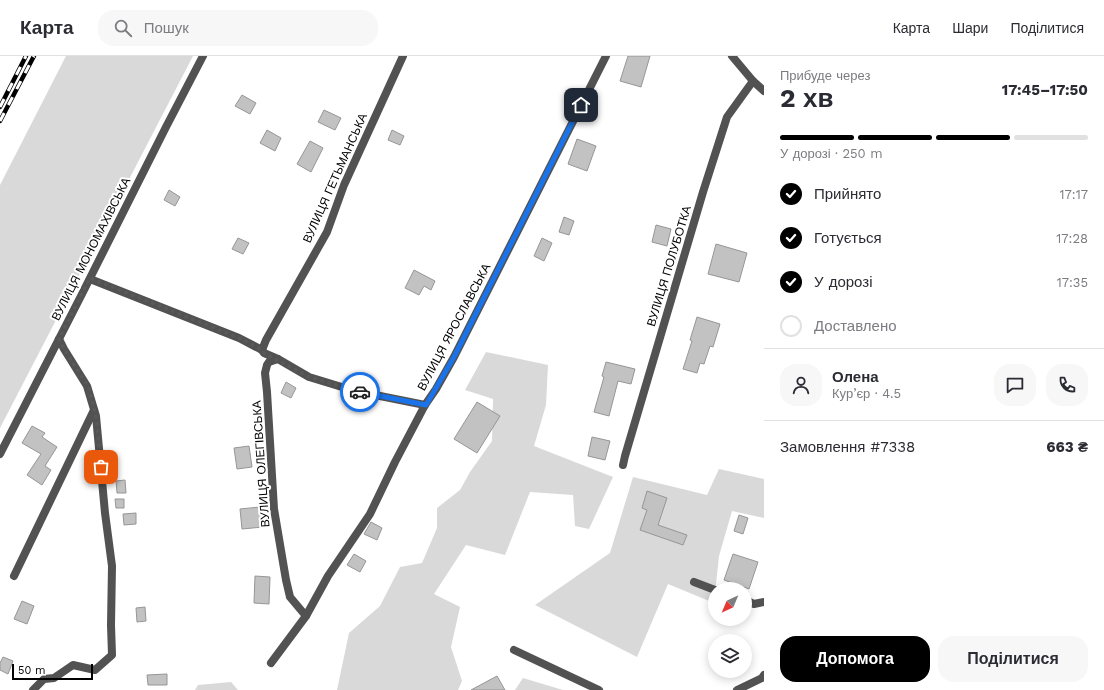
<!DOCTYPE html>
<html lang="uk">
<head>
<meta charset="utf-8">
<style>
  body { margin:0; font-family:"Work Sans",sans-serif; background:#f7f7f7; color:#2b2b33; height:100vh; display:flex; flex-direction:column; font-size:15px; white-space:nowrap }
  * { box-sizing:border-box; margin:0 }
  p { font-size:13px; color:#7c7c81 }
  .icon { flex:none; width:22px; height:22px; fill:none; stroke:currentColor; stroke-width:2; stroke-linecap:round; stroke-linejoin:round }
  .map { position:relative; flex:1; overflow:hidden }
  .details { display:flex; flex-direction:column; background:#fff; width:340px }
  .details>* { flex:none }
  .needle { width:26px; rotate:224deg }
  .buttons { position:absolute; left:708px; top:526px; display:grid; gap:8px }
  .buttons a { display:grid; place-items:center; width:44px; height:44px; border-radius:50%; background:#fff; box-shadow:0 2px 10px #0003; font-size:20px }
  .scale { position:absolute; left:12px; bottom:10px; width:81px; box-sizing:border-box; padding-left:4px; border:2px solid #000; border-top:0; font-size:11px; line-height:14px; white-space:nowrap; color:#000; -webkit-text-stroke:3px #fff; paint-order:stroke }
  .pin { position:absolute; display:grid; place-items:center; width:34px; height:34px; color:#fff; margin:-17px; border-radius:8px; box-shadow:0 2px 6px #0006 }
  .courier { position:absolute; display:grid; place-items:center; width:40px; height:40px; margin:-20px; border:3px solid #1a73e8; border-radius:50%; background:#fff; color:#222; box-shadow:0 1px 5px #0007 }
  .headline em { font-style:normal; font-weight:700 }
  .headline div { display:flex; flex-direction:column-reverse }
  .headline { display:flex; align-items:center; justify-content:space-between; height:68px; padding:0 16px }
  h1 { font-size:26px; font-weight:700; line-height:30px }
  .bar { display:grid; grid-template-columns:repeat(4,1fr); gap:6px 4px; align-content:center; height:48px; padding:0 16px }
  .bar i { height:5px; border-radius:3px; background:#e1e1e2 }
  .bar .current { background:#000 }
  .bar p { grid-column:span 4 }
  .line { display:flex; align-items:center; gap:10px; padding:0 16px; border-top:1px solid #e1e1e2 }
  .line div { flex:1 }
  .round { display:grid; place-items:center; flex:none; width:42px; height:42px; border-radius:16px; background:#f7f7f7 }
  ol { padding:0 16px; list-style:none }
  li { display:flex; align-items:center; gap:12px; height:44px }
  li p { margin-inline-start:auto }
  li .icon { padding:4px; border-radius:50%; background:#000; color:#fff; stroke-width:4 }
  li:last-child { color:#7c7c81 }
  li i { width:22px; height:22px; border:2px solid #e1e1e2; border-radius:50% }
  .cta { display:flex; gap:8px; margin-top:auto; padding:8px 16px }
  .cta a { flex:1; height:46px; border-radius:16px; background:#000; color:#fff; font-size:16px; font-weight:700; line-height:46px; text-align:center }
  .cta a+a { background:#f7f7f7; color:#2b2b33 }
  header { display:flex; align-items:center; gap:24px; box-sizing:border-box; height:56px; padding:0 20px; background:#fff; border-bottom:1px solid #e1e1e2 }
  header strong { font-size:19px }
  nav { display:flex; gap:22px; margin-inline-start:auto; font-size:14px }
  .search { width:280px; height:36px; background:#f7f7f7; display:flex; align-items:center; gap:10px; box-sizing:border-box; padding:0 14px; border-radius:16px; color:#7c7c81; font-size:15px }
  main { display:flex; flex:1; min-height:0 }
  .map>svg:first-child { display:block }
  .green { fill:#d9d9d9 }
  .building { fill:#c2c2c2; stroke:#969696 }
  .lines { fill:none; stroke-linecap:round; stroke-linejoin:round }
  .minor { stroke:#525252; stroke-width:8 }
  .rail-casing { stroke:#000; stroke-width:4.5 }
  .rail { stroke:#fff; stroke-width:3; stroke-dasharray:9; stroke-linecap:butt }
  .done { stroke:#595959; stroke-width:4; stroke-dasharray:0 7.2 }
  .route { stroke:#1a73e8; stroke-width:5 }
  .labels { text-anchor:middle; stroke-width:4; stroke-linejoin:round; paint-order:stroke }
  .street-label { font-size:12px; fill:#000; stroke:#fff }
</style>
</head>
<body>
<header>
<strong>Карта</strong>
<div class="search"><svg class="icon" aria-label="search" viewBox="0 0 24 24"><circle cx="10" cy="10" r="6"/><path d="M15 15l6 6"/></svg>Пошук</div>
<nav><a>Карта</a><a>Шари</a><a>Поділитися</a></nav>
</header>
<main>
<div class="map">
<svg width="764" height="634" viewBox="0 0 764 634">
  <rect width="100%" height="100%" fill="#fff"/>
  <!-- green -->
  <g class="green">
    <path d="M 66,0 L 193,0 L 0,372 L 0,129 Z"/>
    <path d="M 486,296 L 548,309 L 546,349 L 534,390 L 613,421 L 589,473 L 575,470 L 573,439 L 530,436 L 505,499 L 466,489 L 434,538 L 460,551 L 451,591 L 462,625 L 458,634 L 337,634 L 349,577 L 380,550 L 400,511 L 422,507 L 437,472 L 437,452 L 460,434 L 470,416 L 492,385 L 493,343 L 465,334 Z"/>
    <path d="M 719,413 L 764,423 L 764,462 L 732,455 L 719,500 L 714,547 L 668,528 L 637,601 L 535,549 L 610,497 L 633,421 L 707,439 Z"/>
    <path d="M 523,622 L 563,634 L 515,634 Z"/>
    <path d="M 231,626 L 238,634 L 195,634 L 198,629 Z"/>
  </g>
  <!-- building -->
  <g class="building">
    <path d="M 628,0 L 650,0 L 641,31 L 620,25 Z"/>
    <path d="M 242,39 L 256,47 L 250,58 L 235,50 Z"/>
    <path d="M 324,54 L 341,62 L 335,74 L 318,66 Z"/>
    <path d="M 267,74 L 281,82 L 275,95 L 260,87 Z"/>
    <path d="M 392,74 L 404,80 L 400,89 L 388,84 Z"/>
    <path d="M 577,83 L 596,90 L 587,115 L 568,108 Z"/>
    <path d="M 310,85 L 323,92 L 311,116 L 297,108 Z"/>
    <path d="M 169,134 L 180,141 L 175,150 L 164,144 Z"/>
    <path d="M 564,161 L 574,165 L 569,179 L 559,176 Z"/>
    <path d="M 656,169 L 671,173 L 667,190 L 652,186 Z"/>
    <path d="M 238,182 L 249,187 L 243,198 L 232,193 Z"/>
    <path d="M 542,182 L 552,187 L 544,205 L 534,200 Z"/>
    <path d="M 716,188 L 747,197 L 739,226 L 708,218 Z"/>
    <path d="M 414,214 L 435,225 L 431,234 L 424,230 L 419,239 L 405,232 Z"/>
    <path d="M 697,261 L 720,268 L 713,291 L 710,290 L 704,308 L 700,307 L 697,317 L 683,313 L 692,285 L 690,284 Z"/>
    <path d="M 606,306 L 635,313 L 631,328 L 618,325 L 609,360 L 594,356 L 604,321 L 602,320 Z"/>
    <path d="M 286,326 L 296,332 L 291,342 L 281,337 Z"/>
    <path d="M 477,346 L 500,360 L 477,397 L 454,383 Z"/>
    <path d="M 32,370 L 45,377 L 42,381 L 57,391 L 45,410 L 51,414 L 42,429 L 27,419 L 41,398 L 22,387 Z"/>
    <path d="M 592,381 L 610,385 L 605,404 L 588,400 Z"/>
    <path d="M 249,390 L 252,411 L 237,413 L 234,392 Z"/>
    <path d="M 125,424 L 126,437 L 117,437 L 116,425 Z"/>
    <path d="M 647,435 L 667,442 L 658,469 L 687,479 L 683,489 L 640,474 L 647,454 L 642,452 Z"/>
    <path d="M 115,443 L 124,443 L 124,452 L 116,452 Z"/>
    <path d="M 260,451 L 263,471 L 242,473 L 240,453 Z"/>
    <path d="M 136,457 L 136,468 L 124,469 L 123,458 Z"/>
    <path d="M 739,459 L 748,462 L 743,478 L 734,475 Z"/>
    <path d="M 371,466 L 382,472 L 377,484 L 364,478 Z"/>
    <path d="M 354,498 L 366,505 L 360,516 L 347,509 Z"/>
    <path d="M 733,498 L 758,506 L 749,533 L 724,524 Z"/>
    <path d="M 255,520 L 270,521 L 269,548 L 254,547 Z"/>
    <path d="M 22,545 L 34,550 L 27,568 L 14,563 Z"/>
    <path d="M 145,551 L 146,565 L 137,566 L 136,552 Z"/>
    <path d="M 3,601 L 13,605 L 8,618 L 0,614 L 0,607 Z"/>
    <path d="M 167,618 L 167,629 L 148,629 L 147,619 Z"/>
    <path d="M 497,620 L 505,634 L 471,634 Z"/>
  </g>
  <g class="lines">
    <!-- minor -->
    <g class="minor">
      <path d="M 732,0 L 753,25 L 764,35"/>
      <path d="M 90,223 L 239,282 L 262,294 L 264,297 L 278,303 L 309,321 L 355,335 L 425,349"/>
      <path d="M 262,294 L 266,284 L 327,176 L 344,129 L 403,0"/>
      <path d="M 278,303 L 269,306 L 267,309 L 265,317 L 267,336 L 274,453 L 286,524 L 290,541 L 306,560"/>
      <path d="M 0,398 L 82,238 L 166,71 L 203,0"/>
      <path d="M 623,409 L 625,400 L 703,136 L 727,61 L 753,25"/>
      <path d="M 14,520 L 94,354"/>
      <path d="M 694,526 L 715,534"/>
      <path d="M 745,544 L 754,548 L 764,546"/>
      <path d="M 514,594 L 599,634"/>
      <path d="M 271,607 L 306,560 L 328,520 L 370,458 L 395,406 L 425,349 L 436,333 L 454,301 L 606,0"/>
      <path d="M 33,634 L 44,623 L 54,622 L 73,609 L 95,614 L 112,599 L 111,569 L 112,510 L 105,457 L 96,360 L 87,330 L 64,293 L 59,283"/>
      <path d="M 737,634 L 762,622 L 764,619"/>
    </g>
    <!-- rail casing -->
    <g class="rail-casing">
      <g id="rail">
        <path d="M 0,51 L 26,0"/>
        <path d="M 0,65 L 34,0"/>
      </g>
    </g>
    <!-- rail -->
    <use href="#rail" class="rail"/>
  </g>
  <g class="lines">
    <!-- done -->
    <path class="done" d="M 101,411 L 96,360 L 88,330 L 64,293 L 59,283 L 90,222 L 239,282 L 262,294 L 264,297 L 309,321 L 360,336"/>
    <!-- route -->
    <path class="route" d="M 360,336 L 426,349 L 436,332 L 454,301 L 581,49"/>
  </g>
  <g class="labels">
    <!-- street labels -->
    <g class="street-label">
      <text transform="translate(335 122) rotate(-66)" y="4">ВУЛИЦЯ ГЕТЬМАНСЬКА</text>
      <text transform="translate(91 193) rotate(-63)" y="4">ВУЛИЦЯ МОНОМАХІВСЬКА</text>
      <text transform="translate(669 210) rotate(-73)" y="4">ВУЛИЦЯ ПОЛУБОТКА</text>
      <text transform="translate(454 271) rotate(-62)" y="4">ВУЛИЦЯ ЯРОСЛАВСЬКА</text>
      <text transform="translate(261 408) rotate(-94)" y="4">ВУЛИЦЯ ОЛЕГІВСЬКА</text>
    </g>
  </g>
</svg>
<div class="buttons">
<a><svg class="needle" viewBox="-14 -14 28 28"><path d="M0-13l5 13h-10z" fill="#e53935"/><path d="M0 13l5-13h-10z" fill="#7c7c81"/></svg></a>
<a><svg class="icon" aria-label="layers" viewBox="0 0 24 24"><path d="M12 4l9 5-9 5-9-5zM3 14l9 5 9-5"/></svg></a>
</div>
<div class="scale">50 m</div>
<div class="pin" style="left:101px;top:411px;background:#ea580c"><svg class="icon" aria-label="bag" viewBox="0 0 24 24"><path d="M5 8h14l-1 12H6zM9 8a3 3 0 0 1 6 0"/></svg></div>
<div class="pin" style="left:581px;top:49px;background:#1f2937"><svg class="icon" aria-label="home" viewBox="0 0 24 24"><path d="M3 11l9-7 9 7M6 9v11h12V9"/></svg></div>
<div class="courier" style="left:360px;top:336px"><svg class="icon" aria-label="car" viewBox="0 0 24 24"><path d="M5 17H2v-5l4-1 3-4h7l3 4 3 1v5h-3M9 17h6M6 11h13"/><circle cx="7" cy="17" r="2"/><circle cx="17" cy="17" r="2"/></svg></div>
</div>
<section class="details">
<div class="headline"><div><h1>2 хв</h1><p>Прибуде через</p></div><em>17:45–17:50</em></div>
<div class="bar"><i class="current"></i><i class="current"></i><i class="current"></i><i></i><p>У дорозі · 250 m</p></div>
<ol>
<li><svg class="icon" aria-label="check" viewBox="0 0 24 24"><path d="M5 12l5 5 9-10"/></svg>Прийнято<p>17:17</p></li>
<li><svg class="icon" aria-label="check" viewBox="0 0 24 24"><path d="M5 12l5 5 9-10"/></svg>Готується<p>17:28</p></li>
<li><svg class="icon" aria-label="check" viewBox="0 0 24 24"><path d="M5 12l5 5 9-10"/></svg>У дорозі<p>17:35</p></li>
<li><i></i>Доставлено</li>
</ol>
<div class="line" style="height:72px"><a class="round"><svg class="icon" aria-label="person" viewBox="0 0 24 24"><circle cx="12" cy="8" r="4"/><path d="M4 21q1-7 8-7t8 7"/></svg></a><div><b>Олена</b><p>Кур’єр · 4.5</p></div><a class="round"><svg class="icon" aria-label="chat" viewBox="0 0 24 24"><path d="M4 5h16v11H9l-5 4z"/></svg></a><a class="round"><svg class="icon" aria-label="phone" viewBox="0 0 24 24"><path d="M5 4h4l2 5-3 2q2 4 5 5l2-3 5 2v4C11 20 4 13 5 4z"/></svg></a></div>
<div class="line" style="height:52px"><div>Замовлення #7338</div><b>663 ₴</b></div>
<div class="cta"><a>Допомога</a><a>Поділитися</a></div>
</section>
</main>
</body>
</html>
